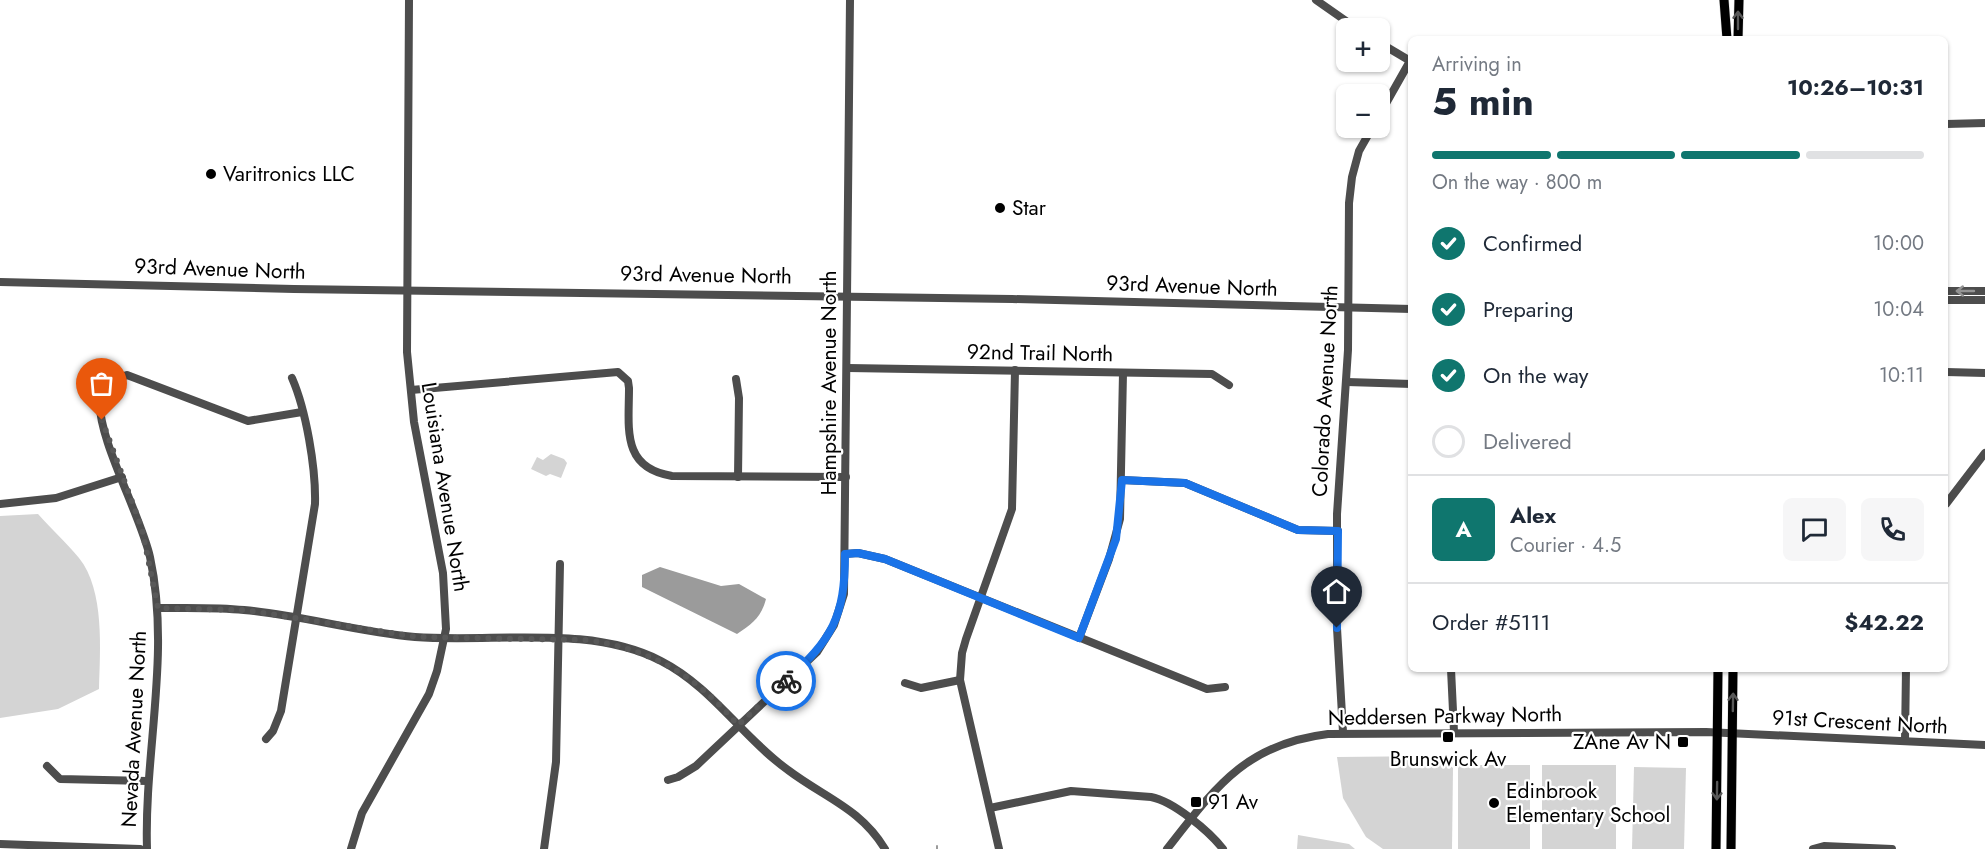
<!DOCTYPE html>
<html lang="en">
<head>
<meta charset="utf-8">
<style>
  body { margin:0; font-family:Jost,sans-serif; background:#f6f6f7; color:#1f2937; height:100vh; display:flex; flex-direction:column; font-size:22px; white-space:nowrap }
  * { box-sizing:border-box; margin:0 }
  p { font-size:20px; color:#747a83 }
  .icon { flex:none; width:33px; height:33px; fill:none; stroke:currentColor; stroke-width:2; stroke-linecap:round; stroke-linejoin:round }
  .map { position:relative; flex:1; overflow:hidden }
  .details { position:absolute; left:1408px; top:36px; width:540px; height:636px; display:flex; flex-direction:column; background:#fff; border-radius:9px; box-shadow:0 2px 4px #0004 }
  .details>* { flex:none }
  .controls { position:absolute; left:1336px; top:18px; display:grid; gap:12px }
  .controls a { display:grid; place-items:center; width:54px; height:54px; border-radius:9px; background:#fff; box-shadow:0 2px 4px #0004; font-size:30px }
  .pin { position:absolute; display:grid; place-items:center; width:51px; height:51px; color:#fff; margin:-62px -26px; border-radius:50% 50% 50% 0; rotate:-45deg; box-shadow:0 0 6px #0007 }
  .pin .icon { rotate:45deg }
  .courier { position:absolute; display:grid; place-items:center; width:60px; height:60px; margin:-30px; border:4px solid #1a73e8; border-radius:50%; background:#fff; color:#222; box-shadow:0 2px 8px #0007 }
  .headline em { font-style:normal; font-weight:700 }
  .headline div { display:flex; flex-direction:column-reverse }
  .headline { display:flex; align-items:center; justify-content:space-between; height:102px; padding:0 24px }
  h1 { font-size:39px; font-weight:700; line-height:45px }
  .bar { display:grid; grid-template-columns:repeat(4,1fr); gap:9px 6px; align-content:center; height:72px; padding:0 24px }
  .bar i { height:8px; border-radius:4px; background:#e0e1e3 }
  .bar .current { background:#0f766e }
  .bar p { grid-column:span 4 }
  .line { display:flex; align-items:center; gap:15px; padding:0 24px; border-top:2px solid #e0e1e3 }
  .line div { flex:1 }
  .round { display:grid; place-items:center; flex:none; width:63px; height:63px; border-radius:9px; background:#f6f6f7 }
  ol { padding:0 24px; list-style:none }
  li { display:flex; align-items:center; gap:18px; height:66px }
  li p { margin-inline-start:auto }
  li .icon { padding:6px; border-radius:50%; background:#0f766e; color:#fff; stroke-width:4 }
  li:last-child { color:#747a83 }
  li i { width:33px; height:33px; border:3px solid #e0e1e3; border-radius:50% }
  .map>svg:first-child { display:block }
  .green { fill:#d4d4d4 }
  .water { fill:#9b9b9b }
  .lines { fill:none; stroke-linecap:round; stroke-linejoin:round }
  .stream { stroke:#9b9b9b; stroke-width:2 }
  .major-casing { stroke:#dbdbdb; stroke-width:10 }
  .minor { stroke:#4d4d4d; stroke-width:8 }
  .major { stroke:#000; stroke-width:9 }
  .oneway { stroke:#595959 }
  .oneway2 { stroke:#949494 }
  .done { stroke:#595959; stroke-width:6; stroke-dasharray:0 10.8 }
  .route { stroke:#1a73e8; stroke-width:8 }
  .poi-dot { fill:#000; stroke:#fff; stroke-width:2 }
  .labels { text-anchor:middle; stroke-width:4.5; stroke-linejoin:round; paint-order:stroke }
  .poi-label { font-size:21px; fill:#000; stroke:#fff; text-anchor:start }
  .street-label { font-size:21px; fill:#000; stroke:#fff }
</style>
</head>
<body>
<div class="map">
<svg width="1985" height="849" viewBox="0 0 1985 849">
  <rect width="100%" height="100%" fill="#fff"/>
  <!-- green -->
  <g class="green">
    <path d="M 551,454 L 564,459 L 567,463 L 561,478 L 550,474 L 546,476 L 531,469 L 537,457 L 543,460 Z"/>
    <path d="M 38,514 C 51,529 67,543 79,558 C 105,590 100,651 99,689 L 58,709 L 0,718 L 0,516 Z"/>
    <path d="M 1438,756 L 1453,768 L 1452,849 L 1383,849 L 1366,837 L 1343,798 L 1337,757 Z"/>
    <rect x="1458" y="765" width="72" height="84"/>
    <rect x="1542" y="765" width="74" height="84"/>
    <path d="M 1634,767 L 1686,768 L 1684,849 L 1632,849 Z"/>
    <path d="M 1298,835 L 1349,844 L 1355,849 L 1297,849 Z"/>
  </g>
  <!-- water -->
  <path class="water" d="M 660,567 L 721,586 L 739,584 L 766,599 C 761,618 752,624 737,634 L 642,587 L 642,575 Z"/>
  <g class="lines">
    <!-- stream -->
    <path class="stream" d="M 937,846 L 937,849"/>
    <!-- major casing -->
    <g class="major-casing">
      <g id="major">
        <path d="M 1724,0 L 1727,39"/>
        <path d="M 1738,39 L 1739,0"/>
        <path d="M 1716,849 L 1718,669"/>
        <path d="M 1731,849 L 1733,669"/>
      </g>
    </g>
    <!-- minor -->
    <g class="minor">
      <path d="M 1316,0 L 1356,28"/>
      <path d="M 1380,43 L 1412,62"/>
      <path d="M 1380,114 L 1410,61"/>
      <path d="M 1946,124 L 1985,123"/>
      <path d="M 0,282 L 294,289 L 1012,299 L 1412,309"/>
      <path d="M 1946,291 L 1985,291"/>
      <path d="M 1946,300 L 1985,300"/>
      <path d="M 848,368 L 1212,374 L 1229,385"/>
      <path d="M 1946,372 L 1985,373"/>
      <path d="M 736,379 L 739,398 L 738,477"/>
      <path d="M 1347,382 L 1412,384"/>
      <path d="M 411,390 L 618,372 L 628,381 L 629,388 C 629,428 621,468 672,476 L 846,477"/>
      <path d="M 1122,480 L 1185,483 L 1298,530 L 1338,531"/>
      <path d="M 0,504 L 56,498 L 122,477"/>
      <path d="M 1946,504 L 1985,453"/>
      <path d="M 845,554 L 858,553 L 885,559 L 1207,689 L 1225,687"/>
      <path d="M 158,608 C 187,608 216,607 244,610 C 301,615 357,632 415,637 C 493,643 590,624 661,661 C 712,687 742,737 788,770 C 825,798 860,808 885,849"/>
      <path d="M 1079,638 L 1109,559 L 1120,519 L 1123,373"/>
      <path d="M 1451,669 L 1454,732"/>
      <path d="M 905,683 L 921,688 L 960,680"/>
      <path d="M 1343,732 L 1337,628 L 1337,514 L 1348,350 L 1349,203 L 1352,177 L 1359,151 L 1372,128"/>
      <path d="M 266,739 L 273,731 L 281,711 L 315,504 C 316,468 306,410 292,378"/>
      <path d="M 1905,740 L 1906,669"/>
      <path d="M 47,766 L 60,779 L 147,781"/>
      <path d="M 668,780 L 678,777 L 696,766 L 817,652 L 834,625 L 844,594 L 850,0"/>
      <path d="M 990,808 L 1071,791 L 1151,797 C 1173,801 1209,831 1223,849"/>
      <path d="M 0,844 L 140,849"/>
      <path d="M 147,849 C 144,752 171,654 150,557 C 141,516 97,437 100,401 C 101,393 105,387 110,381 L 127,375 L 248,421 L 302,412"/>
      <path d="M 351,849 L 362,813 L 429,694 L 437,671 L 446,629 L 443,573 L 414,422 L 407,352 L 409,0"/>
      <path d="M 544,849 L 556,762 L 560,564"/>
      <path d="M 999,849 L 960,680 L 962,653 L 966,639 L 1012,509 L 1015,370"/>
      <path d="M 1167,849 C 1215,788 1245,744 1328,734 L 1706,732 L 1985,745"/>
      <path d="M 1813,849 L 1824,846 L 1892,849"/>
    </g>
    <!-- major -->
    <use href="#major" class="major"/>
  </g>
  <!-- one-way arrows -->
  <defs><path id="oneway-shaft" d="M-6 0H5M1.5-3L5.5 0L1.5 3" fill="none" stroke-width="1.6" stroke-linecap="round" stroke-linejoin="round" transform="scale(1.5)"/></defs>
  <g class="oneway">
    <use href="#oneway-shaft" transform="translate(1738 20) rotate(-90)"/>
    <use href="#oneway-shaft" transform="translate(1733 702) rotate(-89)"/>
    <use href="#oneway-shaft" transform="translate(1717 791) rotate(91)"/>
  </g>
  <use class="oneway2" href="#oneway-shaft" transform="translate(1965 291) rotate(-180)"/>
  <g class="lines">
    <!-- done -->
    <path class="done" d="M 102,420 L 142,529 L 158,608 L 245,610 L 417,637 L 586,640 C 652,649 695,675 738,725 L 786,681"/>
    <!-- route -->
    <path class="route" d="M 786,681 C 832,639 845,618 845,554 L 858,553 L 885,559 L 1079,638 L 1116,539 L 1122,480 L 1185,483 L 1298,530 L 1338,531 L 1337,628"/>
  </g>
  <!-- markers -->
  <g class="poi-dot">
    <circle cx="211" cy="174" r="6"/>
    <circle cx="1000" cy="208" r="6"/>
    <rect x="1442" y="731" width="12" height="12" rx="3"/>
    <rect x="1677" y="736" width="12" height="12" rx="3"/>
    <rect x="1190" y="796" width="12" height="12" rx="3"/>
    <circle cx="1494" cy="803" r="6"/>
  </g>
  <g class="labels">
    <!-- poi labels -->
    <g class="poi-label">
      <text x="223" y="181">Varitronics LLC</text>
      <text x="1012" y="215">Star</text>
      <text x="1671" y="749" text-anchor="end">ZAne Av N</text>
      <text x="1448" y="766" text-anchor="middle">Brunswick Av</text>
      <text x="1506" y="798">Edinbrook<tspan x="1506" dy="24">Elementary School</tspan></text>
      <text x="1208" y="809">91 Av</text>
    </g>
    <!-- street labels -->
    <g class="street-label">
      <text transform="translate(220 269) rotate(2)" y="7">93rd Avenue North</text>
      <text transform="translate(706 275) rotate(1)" y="7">93rd Avenue North</text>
      <text transform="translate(1192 286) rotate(2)" y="7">93rd Avenue North</text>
      <text transform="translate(1040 353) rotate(1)" y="7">92nd Trail North</text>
      <text transform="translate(829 383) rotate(-90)" y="7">Hampshire Avenue North</text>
      <text transform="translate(1325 391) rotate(-87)" y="7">Colorado Avenue North</text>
      <text transform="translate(445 487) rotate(81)" y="7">Louisiana Avenue North</text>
      <text transform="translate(1445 716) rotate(-1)" y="7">Neddersen Parkway North</text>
      <text transform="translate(1860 722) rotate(3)" y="7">91st Crescent North</text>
      <text transform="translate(134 729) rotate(-87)" y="7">Nevada Avenue North</text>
    </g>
  </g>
</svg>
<div class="controls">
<a>+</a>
<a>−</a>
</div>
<div class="pin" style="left:102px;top:420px;background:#ea580c"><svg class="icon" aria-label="bag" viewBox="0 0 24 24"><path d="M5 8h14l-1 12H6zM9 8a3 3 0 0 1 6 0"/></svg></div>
<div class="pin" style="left:1337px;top:628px;background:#1f2937"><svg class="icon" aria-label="home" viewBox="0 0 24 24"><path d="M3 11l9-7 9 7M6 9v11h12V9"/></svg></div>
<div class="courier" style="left:786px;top:681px"><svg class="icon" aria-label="bike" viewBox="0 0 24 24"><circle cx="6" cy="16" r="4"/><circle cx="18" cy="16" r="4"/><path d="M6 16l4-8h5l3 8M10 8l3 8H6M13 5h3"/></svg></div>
<section class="details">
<div class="headline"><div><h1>5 min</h1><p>Arriving in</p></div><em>10:26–10:31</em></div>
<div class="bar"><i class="current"></i><i class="current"></i><i class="current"></i><i></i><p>On the way · 800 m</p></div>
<ol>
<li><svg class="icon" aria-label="check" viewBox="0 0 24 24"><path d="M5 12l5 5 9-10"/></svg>Confirmed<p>10:00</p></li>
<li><svg class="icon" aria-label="check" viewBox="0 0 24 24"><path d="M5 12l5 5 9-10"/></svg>Preparing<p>10:04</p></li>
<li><svg class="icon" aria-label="check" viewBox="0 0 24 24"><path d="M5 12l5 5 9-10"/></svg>On the way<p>10:11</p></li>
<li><i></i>Delivered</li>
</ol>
<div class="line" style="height:108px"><b class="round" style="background:#0f766e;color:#fff">A</b><div><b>Alex</b><p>Courier · 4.5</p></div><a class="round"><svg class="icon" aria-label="chat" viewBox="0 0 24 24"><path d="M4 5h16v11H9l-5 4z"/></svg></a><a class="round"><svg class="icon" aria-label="phone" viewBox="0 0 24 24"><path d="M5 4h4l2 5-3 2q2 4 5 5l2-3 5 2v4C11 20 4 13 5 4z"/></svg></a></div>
<div class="line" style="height:78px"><div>Order #5111</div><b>$42.22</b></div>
</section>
</div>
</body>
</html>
